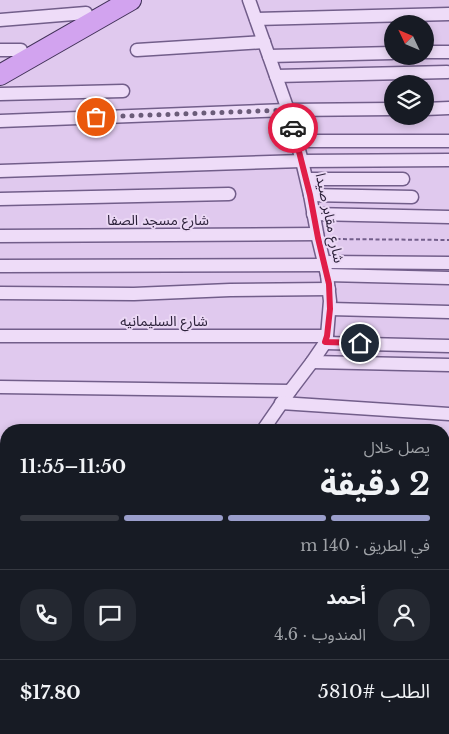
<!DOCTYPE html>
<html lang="ar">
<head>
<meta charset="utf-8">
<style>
  body { margin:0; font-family:"Libre Baskerville","Noto Sans Arabic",serif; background:#242831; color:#f1f3f6; direction:rtl; height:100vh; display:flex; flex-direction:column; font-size:19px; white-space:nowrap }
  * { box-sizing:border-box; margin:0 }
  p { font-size:16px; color:#9ea1a6 }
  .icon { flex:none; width:28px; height:28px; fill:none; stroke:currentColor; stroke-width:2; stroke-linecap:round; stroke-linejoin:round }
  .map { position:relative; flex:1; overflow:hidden; direction:ltr }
  .side { position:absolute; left:0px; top:424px; width:450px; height:311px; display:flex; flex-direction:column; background:#171b24; border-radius:20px 20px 0 0; box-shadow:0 2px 8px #0003; direction:rtl }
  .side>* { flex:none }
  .needle { width:32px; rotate:314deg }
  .controls { position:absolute; left:384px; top:15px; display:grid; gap:10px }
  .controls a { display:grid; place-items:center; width:50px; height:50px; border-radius:50%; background:#171b24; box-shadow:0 2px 8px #0003; font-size:25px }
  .pin { position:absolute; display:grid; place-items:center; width:42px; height:42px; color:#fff; margin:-21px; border:2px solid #fff; border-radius:50%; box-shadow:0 1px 5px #0007 }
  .courier { position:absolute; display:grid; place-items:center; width:50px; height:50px; margin:-25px; border:4px solid #e11d48; border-radius:50%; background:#fff; color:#222; box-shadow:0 1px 6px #0007 }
  .headline em { font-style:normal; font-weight:700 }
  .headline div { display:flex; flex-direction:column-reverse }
  .headline { display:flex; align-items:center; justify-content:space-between; height:85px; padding:0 20px }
  h1 { font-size:32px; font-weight:700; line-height:38px }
  .bar { display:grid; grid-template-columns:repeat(4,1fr); gap:8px 5px; align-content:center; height:60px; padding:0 20px }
  .bar i { height:6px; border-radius:4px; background:#363941 }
  .bar .on { background:#9a9ecb }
  .bar p { grid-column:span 4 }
  .line { display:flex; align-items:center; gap:12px; padding:0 20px; border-top:1px solid #363941 }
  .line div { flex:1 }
  .round { display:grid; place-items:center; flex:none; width:52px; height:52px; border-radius:20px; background:#242831 }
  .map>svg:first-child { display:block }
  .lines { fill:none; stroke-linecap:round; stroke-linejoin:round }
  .minor-casing { stroke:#725e8a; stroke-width:15 }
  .primary-casing { stroke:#413158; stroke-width:22 }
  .path { stroke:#725e8a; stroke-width:2; stroke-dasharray:4 2.5; stroke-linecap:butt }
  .minor { stroke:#eedcf8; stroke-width:12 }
  .primary { stroke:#d2a3ef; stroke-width:20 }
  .done { stroke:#6b5c79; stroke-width:5; stroke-dasharray:0 9 }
  .route { stroke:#e11d48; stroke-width:6 }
  .labels { text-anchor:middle; stroke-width:4; stroke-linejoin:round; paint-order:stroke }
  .street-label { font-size:14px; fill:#2c213a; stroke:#ebd8f5 }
</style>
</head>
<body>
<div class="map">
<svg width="449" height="734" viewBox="0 0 449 734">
  <rect width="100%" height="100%" fill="#e0c9ee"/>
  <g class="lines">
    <!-- minor casing -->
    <g class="minor-casing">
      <g id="minor">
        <path d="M 249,0 L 288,110 L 302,161 L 310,195 L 318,238 L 327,275 L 330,301 L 327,336 L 325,343 L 312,362 L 290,391 L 263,430"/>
        <path d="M 256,19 L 449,14"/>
        <path d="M 0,20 L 86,13"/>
        <path d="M 0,50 L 21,50"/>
        <path d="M 137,50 L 264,42"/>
        <path d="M 425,52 L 449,52"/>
        <path d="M 269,56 L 392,53"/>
        <path d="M 276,76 L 447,72"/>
        <path d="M 0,94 L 123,91"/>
        <path d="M 425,109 L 449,108"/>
        <path d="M 0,121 L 288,110 L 392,109"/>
        <path d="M 296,141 L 449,141"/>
        <path d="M 0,171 L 302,161 L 449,160"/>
        <path d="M 307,179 L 403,179"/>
        <path d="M 310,195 L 412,197"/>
        <path d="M 0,199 L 229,194"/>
        <path d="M 313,214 L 449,217"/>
        <path d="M 0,236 L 317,234"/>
        <path d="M 324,262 L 449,263"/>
        <path d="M 0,266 L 325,265"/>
        <path d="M 327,275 L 449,278"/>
        <path d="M 0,293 L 134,294 L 230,290 L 329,289"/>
        <path d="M 330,309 L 449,312"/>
        <path d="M 0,336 L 327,336"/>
        <path d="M 325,343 L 449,346"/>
        <path d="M 312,362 L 449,365"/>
        <path d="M 0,387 L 290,391"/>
        <path d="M 281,403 L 449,414"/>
        <path d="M 0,456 L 6,456"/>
        <path d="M 0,542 L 6,542"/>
        <path d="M 0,593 L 6,594"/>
        <path d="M 0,619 L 6,619"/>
        <path d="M 0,654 L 6,654"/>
        <path d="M 0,711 L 6,712"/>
        <path d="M 282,729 L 356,734"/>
      </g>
    </g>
    <!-- primary casing -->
    <g class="primary-casing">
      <path id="primary" d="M 0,75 L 131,0"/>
    </g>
    <!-- path -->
    <g class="path">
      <path d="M 330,239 L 449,240"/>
      <path d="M 444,521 L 449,516"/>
    </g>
    <!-- minor -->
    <use href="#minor" class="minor"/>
    <!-- primary -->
    <use href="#primary" class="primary"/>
  </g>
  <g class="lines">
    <!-- done -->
    <path class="done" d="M 96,117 L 288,110 L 293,128"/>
    <!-- route -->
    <path class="route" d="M 293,128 L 310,195 L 318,238 L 329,284 L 330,309 L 327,336 L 325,342 L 360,343"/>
  </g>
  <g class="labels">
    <!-- street labels -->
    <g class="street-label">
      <text transform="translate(330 218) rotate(78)" y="5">شارع مقابر صيدا</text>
      <text x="158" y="225">شارع مسجد الصفا</text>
      <text x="164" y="326">شارع السليمانيه</text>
    </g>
  </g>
</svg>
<div class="controls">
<a><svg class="needle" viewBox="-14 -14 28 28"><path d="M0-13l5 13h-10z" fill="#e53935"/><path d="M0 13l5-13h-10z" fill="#9ea1a6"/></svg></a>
<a><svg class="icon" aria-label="layers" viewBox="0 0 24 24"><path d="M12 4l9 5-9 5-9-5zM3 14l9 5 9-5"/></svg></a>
</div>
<div class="pin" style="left:96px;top:117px;background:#ea580c"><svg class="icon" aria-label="bag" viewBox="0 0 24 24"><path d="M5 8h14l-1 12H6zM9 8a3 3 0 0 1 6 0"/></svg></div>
<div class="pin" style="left:360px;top:343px;background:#1f2937"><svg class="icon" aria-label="home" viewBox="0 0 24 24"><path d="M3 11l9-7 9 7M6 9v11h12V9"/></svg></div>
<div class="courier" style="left:293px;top:128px"><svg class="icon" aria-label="car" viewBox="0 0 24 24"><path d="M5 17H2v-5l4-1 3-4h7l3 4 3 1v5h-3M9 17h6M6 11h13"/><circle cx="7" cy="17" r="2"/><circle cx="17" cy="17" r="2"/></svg></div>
<section class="side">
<div class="headline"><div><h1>2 دقيقة</h1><p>يصل خلال</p></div><em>11:50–11:55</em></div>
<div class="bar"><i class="on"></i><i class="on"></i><i class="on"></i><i></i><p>في الطريق · 140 m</p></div>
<div class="line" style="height:90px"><a class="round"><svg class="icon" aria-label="person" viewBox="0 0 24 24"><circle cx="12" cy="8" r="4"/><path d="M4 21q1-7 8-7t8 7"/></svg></a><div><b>أحمد</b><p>المندوب · 4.6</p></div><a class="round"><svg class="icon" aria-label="chat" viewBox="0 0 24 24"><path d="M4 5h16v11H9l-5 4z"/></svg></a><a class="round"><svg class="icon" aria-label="phone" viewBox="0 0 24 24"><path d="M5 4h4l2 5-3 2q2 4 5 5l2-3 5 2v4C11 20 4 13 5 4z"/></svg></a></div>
<div class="line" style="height:65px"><div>الطلب #5810</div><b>$17.80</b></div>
</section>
</div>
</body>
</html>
